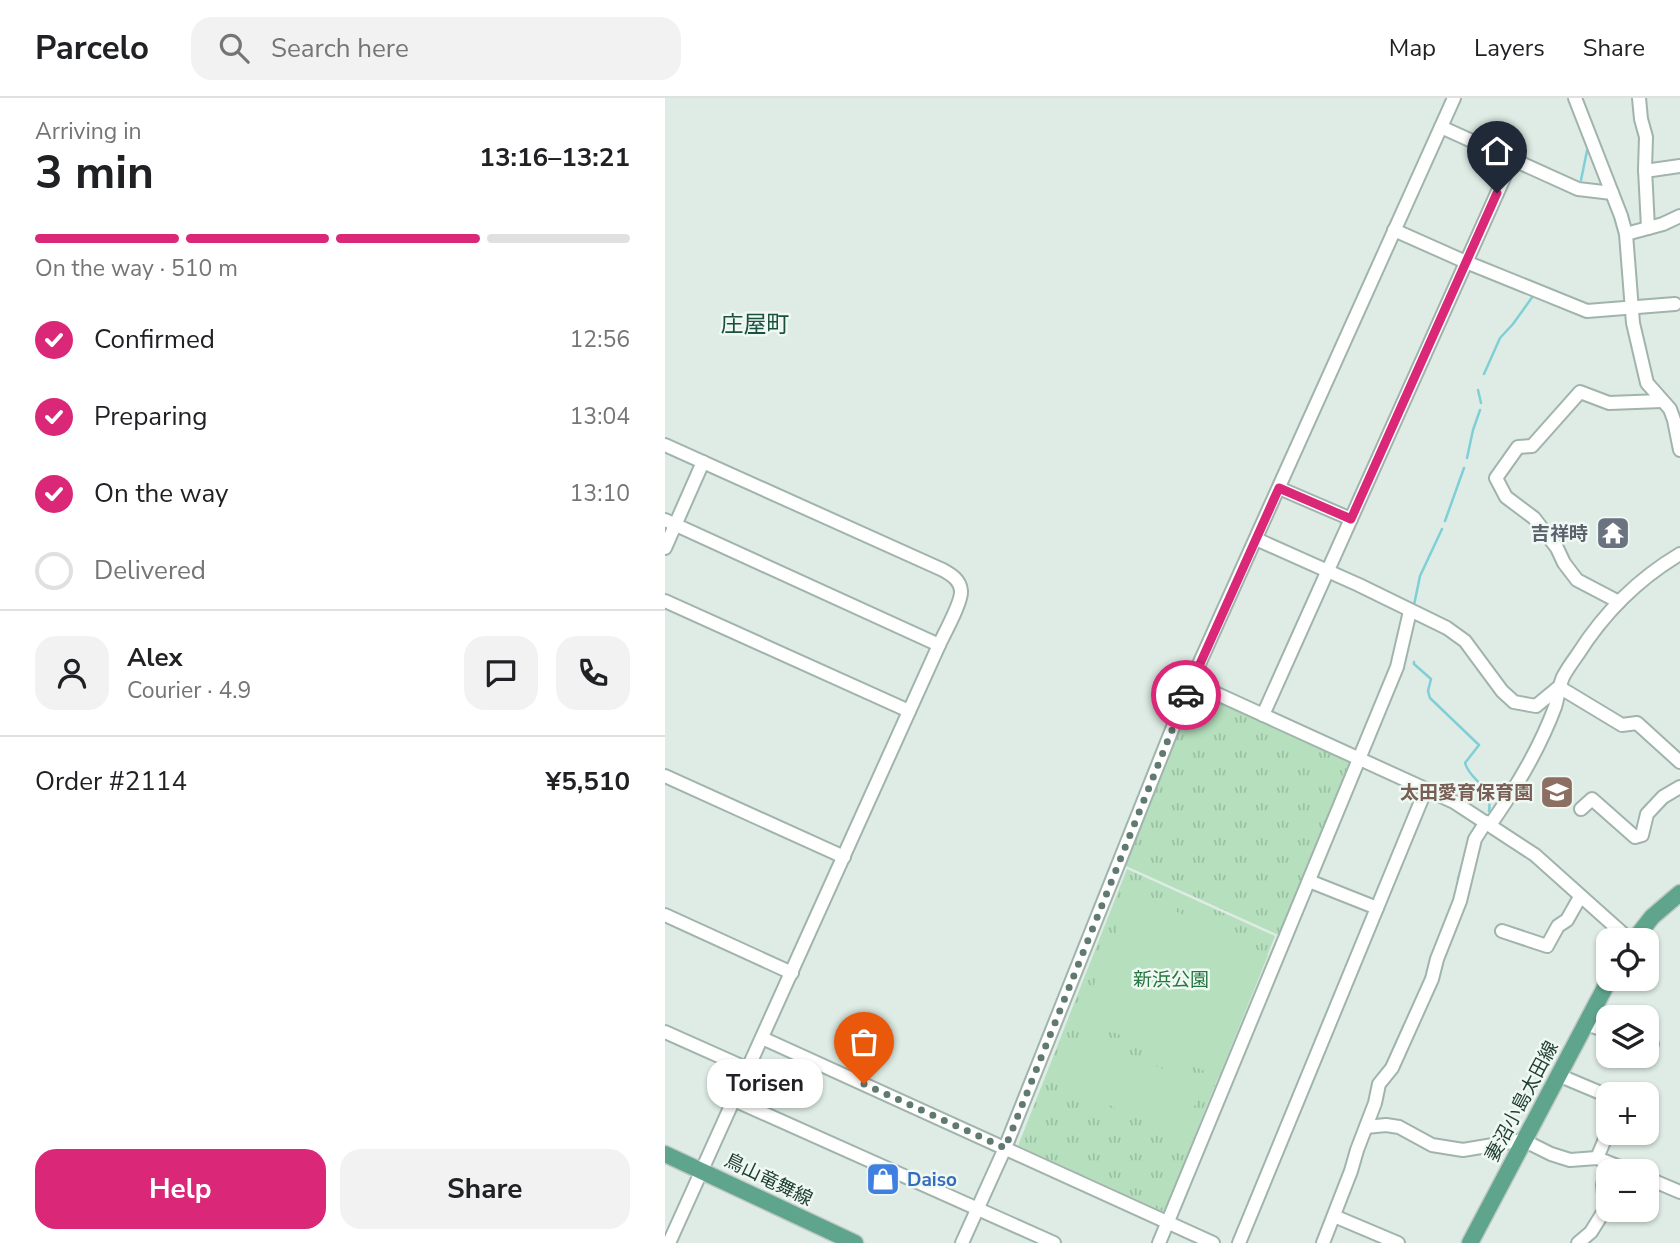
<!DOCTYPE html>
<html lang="en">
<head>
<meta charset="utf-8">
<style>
  body { margin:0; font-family:"Nunito Sans","Noto Sans JP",sans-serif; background:#f2f2f2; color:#202124; height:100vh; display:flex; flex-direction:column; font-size:26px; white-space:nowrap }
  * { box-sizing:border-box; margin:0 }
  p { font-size:23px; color:#757577 }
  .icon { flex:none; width:38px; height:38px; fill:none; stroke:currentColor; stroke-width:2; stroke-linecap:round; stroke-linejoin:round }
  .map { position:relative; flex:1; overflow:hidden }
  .drawer { display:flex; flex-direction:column; background:#fff; width:665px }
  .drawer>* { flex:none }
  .buttons { position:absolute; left:931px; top:830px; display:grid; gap:14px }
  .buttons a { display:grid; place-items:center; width:63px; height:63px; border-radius:14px; background:#fff; box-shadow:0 2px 5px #0004; font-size:35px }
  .pin { position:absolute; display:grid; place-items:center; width:60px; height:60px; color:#fff; margin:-72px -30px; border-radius:50% 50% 50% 0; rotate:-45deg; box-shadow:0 0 7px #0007 }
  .pin .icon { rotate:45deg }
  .courier { position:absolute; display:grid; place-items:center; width:70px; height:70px; margin:-35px; border:5px solid #db2777; border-radius:50%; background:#fff; color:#222; box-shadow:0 2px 9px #0007 }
  .bubble { position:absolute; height:49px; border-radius:21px; background:#fff; box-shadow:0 2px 5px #0004; font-size:23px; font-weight:700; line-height:49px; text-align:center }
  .summary em { font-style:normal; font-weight:700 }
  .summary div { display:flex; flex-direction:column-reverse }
  .summary { display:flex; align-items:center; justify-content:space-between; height:119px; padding:0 35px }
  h1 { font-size:46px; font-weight:700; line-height:52px }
  .bar { display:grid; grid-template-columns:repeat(4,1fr); gap:10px 7px; align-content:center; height:84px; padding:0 35px }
  .bar i { height:9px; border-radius:5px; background:#e0e0e0 }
  .bar .selected { background:#db2777 }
  .bar p { grid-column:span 4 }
  .line { display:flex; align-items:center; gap:18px; padding:0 35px; border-top:2px solid #e0e0e0 }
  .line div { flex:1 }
  .round { display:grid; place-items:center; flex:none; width:74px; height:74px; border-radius:21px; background:#f2f2f2 }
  ol { padding:0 35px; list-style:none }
  li { display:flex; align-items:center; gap:21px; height:77px }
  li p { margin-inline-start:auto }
  li .icon { padding:7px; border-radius:50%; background:#db2777; color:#fff; stroke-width:4 }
  li:last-child { color:#757577 }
  li i { width:38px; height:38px; border:4px solid #e0e0e0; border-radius:50% }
  .primary-button { display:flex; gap:14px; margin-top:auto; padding:14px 35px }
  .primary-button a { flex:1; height:80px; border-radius:21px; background:#db2777; color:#fff; font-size:28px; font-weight:700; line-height:80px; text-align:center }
  .primary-button a+a { background:#f2f2f2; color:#202124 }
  header { display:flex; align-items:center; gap:42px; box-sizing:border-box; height:98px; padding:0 35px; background:#fff; border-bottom:2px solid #e0e0e0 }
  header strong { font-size:33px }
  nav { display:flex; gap:38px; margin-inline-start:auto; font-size:24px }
  .search { width:490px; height:63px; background:#f2f2f2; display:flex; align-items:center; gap:18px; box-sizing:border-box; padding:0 24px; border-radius:21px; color:#757577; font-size:26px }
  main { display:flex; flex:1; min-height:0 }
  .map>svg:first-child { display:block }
  .grass { fill:url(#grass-tufts) }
  .pitch { fill:#b5dfbd }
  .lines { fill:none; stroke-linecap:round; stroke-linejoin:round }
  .stream { stroke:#81cfd6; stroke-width:2.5 }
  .minor-casing { stroke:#a1b4ac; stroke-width:16 }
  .major-casing { stroke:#c0c9c6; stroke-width:19 }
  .minor { stroke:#fff; stroke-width:12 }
  .major { stroke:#5fa58e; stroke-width:16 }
  .done { stroke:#617a71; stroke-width:7; stroke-dasharray:0 12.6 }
  .route { stroke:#db2777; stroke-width:9 }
  .labels { text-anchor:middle; stroke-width:5; stroke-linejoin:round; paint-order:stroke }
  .worship-label { font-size:19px; font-weight:bold; fill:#5b616d; stroke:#eff8f3; text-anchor:end }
  .education-label { font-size:19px; font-weight:bold; fill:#785e54; stroke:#eff8f3; text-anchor:end }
  .park-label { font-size:19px; fill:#25773f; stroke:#eff8f3 }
  .street-label { font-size:19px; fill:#1e3d32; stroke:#eff8f3 }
  .shop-label { font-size:19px; font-weight:bold; fill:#366cbe; stroke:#eff8f3; text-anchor:start }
  .quarter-label { font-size:23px; fill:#19503f; stroke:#eff8f3 }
</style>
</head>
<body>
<header>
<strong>Parcelo</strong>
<div class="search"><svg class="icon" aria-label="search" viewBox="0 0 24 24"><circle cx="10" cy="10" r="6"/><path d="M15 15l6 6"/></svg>Search here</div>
<nav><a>Map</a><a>Layers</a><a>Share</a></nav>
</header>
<main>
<section class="drawer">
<div class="summary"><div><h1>3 min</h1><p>Arriving in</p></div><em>13:16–13:21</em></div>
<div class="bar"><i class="selected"></i><i class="selected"></i><i class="selected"></i><i></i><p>On the way · 510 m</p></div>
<ol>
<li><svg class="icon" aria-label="check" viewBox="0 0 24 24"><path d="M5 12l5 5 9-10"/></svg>Confirmed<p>12:56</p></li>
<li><svg class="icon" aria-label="check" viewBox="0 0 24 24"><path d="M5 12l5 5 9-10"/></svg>Preparing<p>13:04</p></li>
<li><svg class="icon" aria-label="check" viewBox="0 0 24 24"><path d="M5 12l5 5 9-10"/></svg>On the way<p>13:10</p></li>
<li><i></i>Delivered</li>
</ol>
<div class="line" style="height:126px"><a class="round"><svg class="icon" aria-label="person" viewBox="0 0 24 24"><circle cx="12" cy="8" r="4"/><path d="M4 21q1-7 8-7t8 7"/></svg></a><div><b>Alex</b><p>Courier · 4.9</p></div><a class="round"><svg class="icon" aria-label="chat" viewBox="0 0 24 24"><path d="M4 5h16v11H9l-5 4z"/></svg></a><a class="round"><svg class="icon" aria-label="phone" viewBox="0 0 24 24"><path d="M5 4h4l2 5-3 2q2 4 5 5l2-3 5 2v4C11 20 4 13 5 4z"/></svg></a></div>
<div class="line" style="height:91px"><div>Order #2114</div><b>¥5,510</b></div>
<div class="primary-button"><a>Help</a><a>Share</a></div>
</section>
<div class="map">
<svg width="1015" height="1145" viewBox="0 0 1015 1145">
  <defs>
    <pattern id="grass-tufts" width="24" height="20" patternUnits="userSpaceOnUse" patternTransform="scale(1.75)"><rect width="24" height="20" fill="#b5dfbd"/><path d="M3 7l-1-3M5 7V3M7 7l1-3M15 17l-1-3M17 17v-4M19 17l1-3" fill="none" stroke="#9bc0a3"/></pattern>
  </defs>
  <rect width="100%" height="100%" fill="#deece5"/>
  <!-- grass -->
  <g class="grass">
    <path d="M 531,593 L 687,666 L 616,838 L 459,767 Z"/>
    <path d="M 462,771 L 610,838 L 499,1114 L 353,1048 Z"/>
  </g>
  <!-- pitch -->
  <g class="pitch">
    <path d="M 468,793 L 603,857 L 554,979 L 415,920 Z"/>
    <path d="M 415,934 L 538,989 L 516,1038 L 393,985 Z"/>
  </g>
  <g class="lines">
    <!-- stream -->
    <g class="stream">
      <path d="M 916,82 L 923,48"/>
      <path d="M 819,276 L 835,240 L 848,226 L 868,198"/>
      <path d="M 813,292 L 816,305"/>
      <path d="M 802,360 L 808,332 L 815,312"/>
      <path d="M 780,423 L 799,370"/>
      <path d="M 749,507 L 755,478 L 777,431"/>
      <path d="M 749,564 L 749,566 L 766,581 L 763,593 L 765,600 L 814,647 L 800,665 C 806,685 828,686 824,713"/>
      <path d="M 804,742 L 811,727"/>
      <path d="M 793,781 L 797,768"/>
      <path d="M 754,896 L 762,876"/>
      <path d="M 708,984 L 721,967 L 740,925"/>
    </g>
    <!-- minor casing -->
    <g class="minor-casing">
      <g id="minor">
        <path d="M 910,0 L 956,118 L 961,136 L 968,225 L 982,285 L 1005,311 L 1009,322 L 1015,352"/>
        <path d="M 974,0 L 976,21 L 981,39 L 980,71 L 983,130"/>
        <path d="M 776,29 L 913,91 L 947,95"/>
        <path d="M 980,73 L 1015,68"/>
        <path d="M 729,132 L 801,164 L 922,213 L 1010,206"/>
        <path d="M 961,136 L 998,126 L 1015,118"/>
        <path d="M 0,347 L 278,472 C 287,477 295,482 296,493 C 297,504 279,536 274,547 L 4,1145"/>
        <path d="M 614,390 L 686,421"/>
        <path d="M 0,422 L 274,547"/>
        <path d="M 591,441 L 694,487 L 782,530 L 800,543 L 837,593 L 849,604 L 871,608 L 894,589"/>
        <path d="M 0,450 L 38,364"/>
        <path d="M 0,503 L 244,613"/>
        <path d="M 954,504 L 912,482 L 899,465 L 892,450 L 869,420 L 841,399 L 831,380 L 853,349 L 867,348 L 915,294 L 944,305 L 997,303"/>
        <path d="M 526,584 L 789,704 L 870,757 L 965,842"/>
        <path d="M 894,589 L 957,627 L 972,625 L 1015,664"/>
        <path d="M 598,617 L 847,62"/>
        <path d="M 0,678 L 179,759"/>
        <path d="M 916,711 L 927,701 L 970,739 L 977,737 L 982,716 L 998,699 L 1015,689"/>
        <path d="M 825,727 C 851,690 874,652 890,609 C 893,599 894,588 898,579 C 902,571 908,563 913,556 C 939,515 973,481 1015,456"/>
        <path d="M 644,783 L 712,810"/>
        <path d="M 0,817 L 127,875"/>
        <path d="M 837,833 L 882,848 L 893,828 L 902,822 L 915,799"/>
        <path d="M 920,926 L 943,933"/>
        <path d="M 0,934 L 83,971"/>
        <path d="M 97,940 L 548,1145"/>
        <path d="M 982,944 L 987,946"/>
        <path d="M 893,977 L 943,998"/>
        <path d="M 69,1002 L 389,1145"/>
        <path d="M 982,1014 L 984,1015"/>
        <path d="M 701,1029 L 721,1027 L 734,1029 L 767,1047 L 798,1052 L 858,1042 L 886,1056 L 905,1062 L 932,1060 L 965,1073"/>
        <path d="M 932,1060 L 943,1034"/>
        <path d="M 982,1080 L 1015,1094"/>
        <path d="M 669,1118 L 733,1145"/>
        <path d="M 297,1145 L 340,1050 L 526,584 L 789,0"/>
        <path d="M 494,1145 L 732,569 L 745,513"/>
        <path d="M 574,1145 L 761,691"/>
        <path d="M 658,1145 L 686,1073 L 692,1052 L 710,1005 L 714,986 L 727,970 L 767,881 L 772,861 L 795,803 L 810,741 L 821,724"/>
        <path d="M 913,1145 L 926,1134 L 939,1113 L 940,1106 L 938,1087 L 943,1065"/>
      </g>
    </g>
    <!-- major casing -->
    <g class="major-casing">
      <g id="major">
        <path d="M 969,842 L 987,819 L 1015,795"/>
        <path d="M 0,1056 L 190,1145"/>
        <path d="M 805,1145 L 945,880"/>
      </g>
    </g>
    <!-- minor -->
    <use href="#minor" class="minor"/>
    <!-- major -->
    <use href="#major" class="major"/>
  </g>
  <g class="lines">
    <!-- done -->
    <path class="done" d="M 199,986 L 340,1050 L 521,597"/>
    <!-- route -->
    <path class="route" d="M 521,597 L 614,390 L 686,421 L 832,95"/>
  </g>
  <!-- icons -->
  <defs>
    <g id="temple-square" transform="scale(1.75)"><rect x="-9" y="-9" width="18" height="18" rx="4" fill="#6b7280" stroke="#eff8f3"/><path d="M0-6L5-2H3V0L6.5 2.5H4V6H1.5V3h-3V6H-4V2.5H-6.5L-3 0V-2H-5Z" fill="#fff"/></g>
    <g id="school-square" transform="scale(1.75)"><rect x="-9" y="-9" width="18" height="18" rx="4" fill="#8d6e63" stroke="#eff8f3"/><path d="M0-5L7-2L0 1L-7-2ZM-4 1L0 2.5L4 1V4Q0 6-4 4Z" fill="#fff"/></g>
    <g id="shop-square" transform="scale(1.75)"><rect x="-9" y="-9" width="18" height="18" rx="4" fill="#3f7fe0" stroke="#eff8f3"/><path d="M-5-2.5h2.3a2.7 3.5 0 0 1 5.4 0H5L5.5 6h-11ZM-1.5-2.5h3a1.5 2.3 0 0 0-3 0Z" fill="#fff"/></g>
  </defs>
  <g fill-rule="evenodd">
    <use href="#temple-square" x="948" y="435"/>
    <use href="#school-square" x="892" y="694"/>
    <use href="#shop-square" x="218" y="1081"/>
  </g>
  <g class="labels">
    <!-- worship labels -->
    <g class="worship-label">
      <text x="923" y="442">吉祥時</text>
    </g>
    <!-- education labels -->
    <g class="education-label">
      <text x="868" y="701">太田愛育保育園</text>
    </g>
    <!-- park labels -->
    <g class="park-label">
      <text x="506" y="888">新浜公園</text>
    </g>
    <!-- street labels -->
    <g class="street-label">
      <text transform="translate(856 1003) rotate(-62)" y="7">妻沼小島太田線</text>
      <text transform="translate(104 1081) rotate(26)" y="7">鳥山竜舞線</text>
    </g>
    <!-- shop labels -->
    <g class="shop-label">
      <text x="242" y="1088">Daiso</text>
    </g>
    <!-- quarter labels -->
    <g class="quarter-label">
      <text x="90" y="234">庄屋町</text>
    </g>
  </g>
</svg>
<div class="buttons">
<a><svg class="icon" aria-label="locate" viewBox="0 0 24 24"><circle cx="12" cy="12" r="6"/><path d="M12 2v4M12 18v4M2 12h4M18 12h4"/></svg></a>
<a><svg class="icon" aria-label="layers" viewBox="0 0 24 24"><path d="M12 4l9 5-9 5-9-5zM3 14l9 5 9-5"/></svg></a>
<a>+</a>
<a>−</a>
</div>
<div class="pin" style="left:199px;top:986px;background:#ea580c"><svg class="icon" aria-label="bag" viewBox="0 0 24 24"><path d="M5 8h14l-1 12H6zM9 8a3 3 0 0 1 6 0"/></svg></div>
<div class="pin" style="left:832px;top:95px;background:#1f2937"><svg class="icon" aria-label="home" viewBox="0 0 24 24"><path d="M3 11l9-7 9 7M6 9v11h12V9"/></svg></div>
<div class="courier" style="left:521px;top:597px"><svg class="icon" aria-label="car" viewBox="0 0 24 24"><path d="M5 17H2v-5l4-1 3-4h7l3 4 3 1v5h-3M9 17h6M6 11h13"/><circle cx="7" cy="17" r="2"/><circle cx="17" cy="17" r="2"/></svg></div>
<div class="bubble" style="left:42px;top:961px;width:116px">Torisen</div>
</div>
</main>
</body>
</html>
